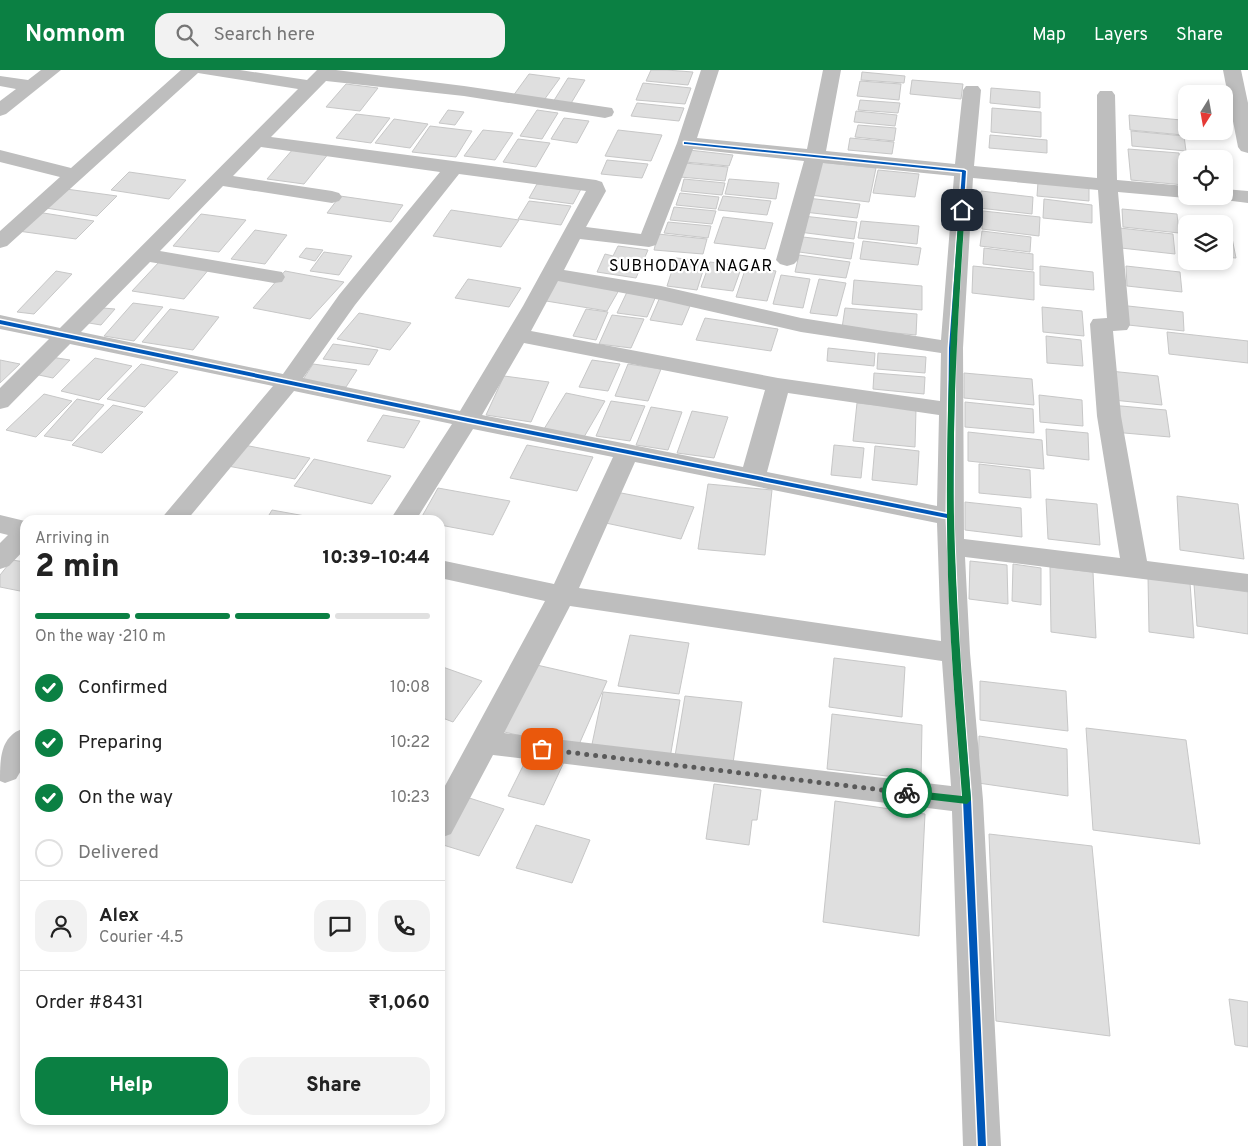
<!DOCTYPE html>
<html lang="en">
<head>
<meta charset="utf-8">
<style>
  body { margin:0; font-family:Overpass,sans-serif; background:#f2f2f2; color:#222; height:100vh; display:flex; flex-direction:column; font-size:19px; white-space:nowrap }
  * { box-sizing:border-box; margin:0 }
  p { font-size:16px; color:#767676 }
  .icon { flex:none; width:28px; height:28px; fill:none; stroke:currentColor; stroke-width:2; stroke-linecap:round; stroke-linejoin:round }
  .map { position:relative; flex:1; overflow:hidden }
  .details { position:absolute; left:20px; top:445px; width:425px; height:610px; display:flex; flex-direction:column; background:#fff; border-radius:15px; box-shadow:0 2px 8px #0003 }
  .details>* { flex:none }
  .needle { width:32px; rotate:191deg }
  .controls { position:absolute; left:1178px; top:15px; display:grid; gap:10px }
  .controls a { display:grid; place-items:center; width:55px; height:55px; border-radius:10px; background:#fff; box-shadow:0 2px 8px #0003; font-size:25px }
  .pin { position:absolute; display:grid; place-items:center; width:42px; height:42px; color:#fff; margin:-21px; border-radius:10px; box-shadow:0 2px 8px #0006 }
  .courier { position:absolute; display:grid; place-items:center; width:50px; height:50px; margin:-25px; border:4px solid #0b8043; border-radius:50%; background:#fff; color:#222; box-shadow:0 1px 6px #0007 }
  .head em { font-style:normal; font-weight:800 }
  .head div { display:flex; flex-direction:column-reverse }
  .head { display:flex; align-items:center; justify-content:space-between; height:85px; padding:0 15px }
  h1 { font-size:32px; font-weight:800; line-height:38px }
  .bar { display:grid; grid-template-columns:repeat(4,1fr); gap:8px 5px; align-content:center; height:60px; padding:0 15px }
  .bar i { height:6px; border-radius:4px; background:#e0e0e0 }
  .bar .selected { background:#0b8043 }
  .bar p { grid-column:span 4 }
  .line { display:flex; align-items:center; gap:12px; padding:0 15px; border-top:1px solid #e0e0e0 }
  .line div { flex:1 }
  .round { display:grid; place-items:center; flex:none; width:52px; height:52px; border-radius:15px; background:#f2f2f2 }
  ol { padding:0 15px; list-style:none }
  li { display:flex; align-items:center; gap:15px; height:55px }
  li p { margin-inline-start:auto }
  li .icon { padding:5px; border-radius:50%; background:#0b8043; color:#fff; stroke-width:4 }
  li:last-child { color:#767676 }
  li i { width:28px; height:28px; border:2px solid #e0e0e0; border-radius:50% }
  .primary-button { display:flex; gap:10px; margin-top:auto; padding:10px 15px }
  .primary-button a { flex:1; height:58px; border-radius:15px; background:#0b8043; color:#fff; font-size:20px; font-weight:800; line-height:58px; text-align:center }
  .primary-button a+a { background:#f2f2f2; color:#222 }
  header { display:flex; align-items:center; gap:30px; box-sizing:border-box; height:70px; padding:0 25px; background:#0b8043; color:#fff }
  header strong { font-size:24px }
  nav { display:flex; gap:28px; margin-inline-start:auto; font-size:18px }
  .search { width:350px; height:45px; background:#f2f2f2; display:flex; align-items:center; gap:12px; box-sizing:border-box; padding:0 18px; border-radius:15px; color:#767676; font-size:19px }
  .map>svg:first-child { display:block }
  .building { fill:#dfdfdf; stroke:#c7c7c7 }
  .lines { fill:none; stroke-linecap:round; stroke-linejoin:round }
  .minor { fill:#bebebe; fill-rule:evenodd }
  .cycleway-casing { stroke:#fff; stroke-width:3 }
  .cycleway { fill:#0057b8; fill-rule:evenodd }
  .route { fill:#0b8043 }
  .done { stroke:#595959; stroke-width:5; stroke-dasharray:0 9 }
  .labels { text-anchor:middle; stroke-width:4.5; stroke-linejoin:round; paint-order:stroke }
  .far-neighbourhood-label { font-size:16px; letter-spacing:1px; fill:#000; stroke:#fff }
</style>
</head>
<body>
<header>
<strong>Nomnom</strong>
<div class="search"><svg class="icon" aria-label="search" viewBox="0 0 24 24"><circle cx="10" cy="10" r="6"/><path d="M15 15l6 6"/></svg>Search here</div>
<nav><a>Map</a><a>Layers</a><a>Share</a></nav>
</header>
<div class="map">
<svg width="1248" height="1076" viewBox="0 0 1248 1076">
  <rect width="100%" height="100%" fill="#fff"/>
  <!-- building -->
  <g class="building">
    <path d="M 651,0 L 666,0 L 693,2 L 688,15 L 646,11 Z"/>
    <path d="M 862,2 L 905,6 L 904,13 L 861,10 Z"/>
    <path d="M 529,4 L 560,8 L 544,30 L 513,26 Z"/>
    <path d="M 568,8 L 585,10 L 570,35 L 553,32 Z"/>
    <path d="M 912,10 L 963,14 L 961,29 L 910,24 Z"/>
    <path d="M 860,11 L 901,14 L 899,30 L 857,26 Z"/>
    <path d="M 643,13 L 691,18 L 685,34 L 636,30 Z"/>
    <path d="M 346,14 L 378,18 L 360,41 L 326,37 Z"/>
    <path d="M 991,18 L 1040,22 L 1040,38 L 990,33 Z"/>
    <path d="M 860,30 L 900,33 L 898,43 L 858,40 Z"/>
    <path d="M 637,33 L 684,38 L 679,51 L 631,46 Z"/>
    <path d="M 992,38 L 1041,42 L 1041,67 L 991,62 Z"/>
    <path d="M 448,40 L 464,42 L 455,55 L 439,53 Z"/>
    <path d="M 537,40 L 558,43 L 542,69 L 520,66 Z"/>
    <path d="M 856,41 L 897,45 L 895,56 L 854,52 Z"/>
    <path d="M 356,44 L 390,48 L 371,73 L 336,68 Z"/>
    <path d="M 1129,45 L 1181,50 L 1183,65 L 1130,60 Z"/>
    <path d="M 564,48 L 589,51 L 577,73 L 551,69 Z"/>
    <path d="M 394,49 L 428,54 L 410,78 L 375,73 Z"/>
    <path d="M 858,55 L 896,58 L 894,71 L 855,67 Z"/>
    <path d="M 430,56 L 472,61 L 456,87 L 412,82 Z"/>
    <path d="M 483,60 L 513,63 L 495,90 L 464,86 Z"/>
    <path d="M 618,60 L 662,65 L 651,91 L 605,86 Z"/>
    <path d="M 1131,61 L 1184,66 L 1186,81 L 1132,76 Z"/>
    <path d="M 990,65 L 1047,70 L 1047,83 L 989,78 Z"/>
    <path d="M 850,68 L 894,72 L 892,84 L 848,80 Z"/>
    <path d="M 518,69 L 550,73 L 536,97 L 503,92 Z"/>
    <path d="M 294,78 L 329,83 L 304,114 L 267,109 Z"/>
    <path d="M 1128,79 L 1179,83 L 1184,115 L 1131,110 Z"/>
    <path d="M 689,80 L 733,85 L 729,96 L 685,92 Z"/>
    <path d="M 607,90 L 648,94 L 642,108 L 601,104 Z"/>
    <path d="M 819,92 L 876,98 L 869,132 L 810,125 Z"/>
    <path d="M 684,93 L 728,97 L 725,111 L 680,107 Z"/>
    <path d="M 878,100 L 919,104 L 915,127 L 873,123 Z"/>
    <path d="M 129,102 L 186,110 L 169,129 L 111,120 Z"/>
    <path d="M 684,109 L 725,113 L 722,125 L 681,121 Z"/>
    <path d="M 729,109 L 779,113 L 776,129 L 725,124 Z"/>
    <path d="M 1038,112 L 1089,117 L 1089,131 L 1037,126 Z"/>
    <path d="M 537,114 L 581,119 L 573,134 L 529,128 Z"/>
    <path d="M 66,119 L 117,126 L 97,146 L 46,138 Z"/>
    <path d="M 981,121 L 1033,127 L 1032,144 L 979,138 Z"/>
    <path d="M 680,123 L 719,127 L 716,139 L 676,135 Z"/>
    <path d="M 340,126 L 403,135 L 391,152 L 327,143 Z"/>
    <path d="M 723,126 L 771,131 L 767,145 L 718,140 Z"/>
    <path d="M 807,128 L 860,134 L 857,148 L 804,142 Z"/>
    <path d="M 1044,129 L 1092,135 L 1092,153 L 1043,148 Z"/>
    <path d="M 529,131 L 571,136 L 561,155 L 518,149 Z"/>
    <path d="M 674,137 L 716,141 L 712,154 L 670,150 Z"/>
    <path d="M 1122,139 L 1177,144 L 1179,163 L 1123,157 Z"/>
    <path d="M 451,140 L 519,150 L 501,177 L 433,166 Z"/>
    <path d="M 983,141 L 1040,147 L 1039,166 L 982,159 Z"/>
    <path d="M 37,142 L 94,151 L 76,169 L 18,161 Z"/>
    <path d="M 201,144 L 246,150 L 219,182 L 173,176 Z"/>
    <path d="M 803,146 L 857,152 L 854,169 L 799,162 Z"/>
    <path d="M 723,147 L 773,153 L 765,179 L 714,173 Z"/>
    <path d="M 861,151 L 919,156 L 917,174 L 858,168 Z"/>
    <path d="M 668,152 L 711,156 L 708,168 L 664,163 Z"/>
    <path d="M 1120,158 L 1173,164 L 1175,184 L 1121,178 Z"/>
    <path d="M 255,160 L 287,165 L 265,194 L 231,189 Z"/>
    <path d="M 982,161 L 1031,167 L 1030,182 L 980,176 Z"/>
    <path d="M 658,164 L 707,169 L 703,184 L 654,180 Z"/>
    <path d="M 803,167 L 854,173 L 851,189 L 799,182 Z"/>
    <path d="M 1224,167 L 1232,168 L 1236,188 L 1224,187 Z"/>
    <path d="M 863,171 L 921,178 L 918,195 L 860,189 Z"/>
    <path d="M 618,176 L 648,180 L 636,208 L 597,202 L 605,184 L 613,186 Z"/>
    <path d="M 306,178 L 323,180 L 315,191 L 299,187 Z"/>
    <path d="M 984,178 L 1033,184 L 1033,200 L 983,194 Z"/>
    <path d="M 324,182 L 352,186 L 339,205 L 310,201 Z"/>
    <path d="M 799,185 L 850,192 L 846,208 L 795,202 Z"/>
    <path d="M 676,188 L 706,191 L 697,220 L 667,216 Z"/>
    <path d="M 160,191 L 210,198 L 184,229 L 132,221 Z"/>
    <path d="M 710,192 L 742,196 L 733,221 L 701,217 Z"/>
    <path d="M 973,196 L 1034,202 L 1034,230 L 972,223 Z"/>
    <path d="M 1040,196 L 1093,202 L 1094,220 L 1040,215 Z"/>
    <path d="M 1126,196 L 1180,202 L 1182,222 L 1127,216 Z"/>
    <path d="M 746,197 L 776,201 L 767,231 L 736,227 Z"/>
    <path d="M 56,201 L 72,204 L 34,244 L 17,242 Z"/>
    <path d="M 285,201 L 344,212 L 310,249 L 253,238 Z"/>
    <path d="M 781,205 L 810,209 L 803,238 L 773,234 Z"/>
    <path d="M 468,209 L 521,218 L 509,237 L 455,228 Z"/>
    <path d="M 553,209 L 619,220 L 607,241 L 540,230 Z"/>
    <path d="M 819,209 L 846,213 L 837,246 L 810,243 Z"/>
    <path d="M 854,210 L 922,216 L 922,240 L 852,234 Z"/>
    <path d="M 627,222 L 656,226 L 647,247 L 617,243 Z"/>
    <path d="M 660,227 L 692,231 L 682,255 L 650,250 Z"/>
    <path d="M 133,233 L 163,237 L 134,271 L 104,266 Z"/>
    <path d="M 1119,235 L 1183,242 L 1184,261 L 1119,254 Z"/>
    <path d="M 1042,237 L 1082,241 L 1084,266 L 1043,262 Z"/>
    <path d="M 103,238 L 115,239 L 101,255 L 89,253 Z"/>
    <path d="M 845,238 L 917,244 L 916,265 L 842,258 Z"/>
    <path d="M 170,239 L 219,247 L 193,280 L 142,272 Z"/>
    <path d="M 586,239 L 608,242 L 596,270 L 573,266 Z"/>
    <path d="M 359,243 L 411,253 L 390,280 L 337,269 Z"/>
    <path d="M 612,245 L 644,249 L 631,278 L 599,274 Z"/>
    <path d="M 705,248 L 778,259 L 771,281 L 696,270 Z"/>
    <path d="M 1167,262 L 1248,271 L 1248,293 L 1169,284 Z"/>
    <path d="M 1046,266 L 1081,270 L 1083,296 L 1047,293 Z"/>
    <path d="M 333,274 L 378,280 L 369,295 L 323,289 Z"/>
    <path d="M 828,278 L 875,283 L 874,296 L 827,291 Z"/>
    <path d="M 878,283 L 926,287 L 925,303 L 877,299 Z"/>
    <path d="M 51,287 L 70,290 L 53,308 L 34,304 Z"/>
    <path d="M 95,288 L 132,296 L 99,330 L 61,321 Z"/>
    <path d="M 0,290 L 20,294 L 0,313 Z"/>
    <path d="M 592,290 L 620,294 L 608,321 L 579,317 Z"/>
    <path d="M 141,294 L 178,302 L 145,337 L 107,329 Z"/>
    <path d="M 313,294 L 357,300 L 346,317 L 302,311 Z"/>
    <path d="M 628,294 L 661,299 L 648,331 L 615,326 Z"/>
    <path d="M 1110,301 L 1158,306 L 1162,335 L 1113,330 Z"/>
    <path d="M 874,303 L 925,307 L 924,324 L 873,319 Z"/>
    <path d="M 964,303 L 1032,309 L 1034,335 L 964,328 Z"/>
    <path d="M 504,306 L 549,312 L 531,352 L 486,345 Z"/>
    <path d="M 566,323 L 605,331 L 584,367 L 544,359 Z"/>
    <path d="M 44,324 L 72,331 L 36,367 L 6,360 Z"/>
    <path d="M 1039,325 L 1082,330 L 1083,356 L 1040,352 Z"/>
    <path d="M 77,329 L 104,335 L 72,371 L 44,366 Z"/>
    <path d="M 611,331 L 645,336 L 630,371 L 596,366 Z"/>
    <path d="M 965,332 L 1033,339 L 1034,363 L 965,357 Z"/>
    <path d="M 857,333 L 916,339 L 915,377 L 853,371 Z"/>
    <path d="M 113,335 L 143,342 L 102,383 L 72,375 Z"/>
    <path d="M 1110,335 L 1166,340 L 1170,367 L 1113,362 Z"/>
    <path d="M 651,337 L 682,342 L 668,380 L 636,375 Z"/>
    <path d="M 692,341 L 728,347 L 714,388 L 677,383 Z"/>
    <path d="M 383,345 L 420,351 L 404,378 L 367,371 Z"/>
    <path d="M 1046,359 L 1088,363 L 1089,390 L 1047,385 Z"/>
    <path d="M 968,362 L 1042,370 L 1044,399 L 968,391 Z"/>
    <path d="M 244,375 L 310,388 L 295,409 L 228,396 Z"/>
    <path d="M 527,375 L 593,387 L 577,421 L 510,408 Z"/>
    <path d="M 834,375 L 864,378 L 861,408 L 831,405 Z"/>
    <path d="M 875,376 L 919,381 L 917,415 L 872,410 Z"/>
    <path d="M 314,389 L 391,406 L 372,434 L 294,416 Z"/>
    <path d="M 979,394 L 1030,400 L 1031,428 L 979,423 Z"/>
    <path d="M 708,414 L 772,420 L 765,485 L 698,479 Z"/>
    <path d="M 438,418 L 510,431 L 493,465 L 440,455 L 440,450 L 420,450 Z"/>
    <path d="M 616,422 L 694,437 L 681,469 L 601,452 Z"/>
    <path d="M 1177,426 L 1238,434 L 1244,489 L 1180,480 Z"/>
    <path d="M 1046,429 L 1097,434 L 1100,475 L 1048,469 Z"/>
    <path d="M 965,432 L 1021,438 L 1022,467 L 965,460 Z"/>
    <path d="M 272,440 L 327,450 L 266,450 Z"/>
    <path d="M 12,490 L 25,492 L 25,522 L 0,517 L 0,505 Z"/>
    <path d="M 970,491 L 1007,495 L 1008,534 L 969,529 Z"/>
    <path d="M 1013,494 L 1041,498 L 1041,535 L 1012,531 Z"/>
    <path d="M 1050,497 L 1093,502 L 1096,568 L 1051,562 Z"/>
    <path d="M 1148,506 L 1190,513 L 1194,568 L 1149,562 Z"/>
    <path d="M 1194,514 L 1248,522 L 1248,564 L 1197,556 Z"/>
    <path d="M 630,565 L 689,573 L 679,624 L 618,616 Z"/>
    <path d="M 834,588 L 905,597 L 902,647 L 829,637 Z"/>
    <path d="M 528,593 L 607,611 L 577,679 L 496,660 Z"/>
    <path d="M 440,596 L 482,611 L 453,652 L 440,647 Z"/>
    <path d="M 980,611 L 1066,621 L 1068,661 L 980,650 Z"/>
    <path d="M 603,622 L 680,630 L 670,688 L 591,679 Z"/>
    <path d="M 685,626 L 742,632 L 733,693 L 675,686 Z"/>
    <path d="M 832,644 L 922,655 L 921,710 L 827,699 Z"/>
    <path d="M 1086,658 L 1186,670 L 1200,774 L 1093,760 Z"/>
    <path d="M 979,666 L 1067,679 L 1068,726 L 978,713 Z"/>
    <path d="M 530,682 L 564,692 L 544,735 L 508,726 Z"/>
    <path d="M 714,714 L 761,720 L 757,750 L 752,750 L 749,775 L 706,769 Z"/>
    <path d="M 463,726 L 504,739 L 479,786 L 440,774 L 440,769 Z"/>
    <path d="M 835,731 L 925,744 L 919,866 L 823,852 Z"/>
    <path d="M 536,755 L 590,770 L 572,813 L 516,798 Z"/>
    <path d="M 989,764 L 1092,776 L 1110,966 L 996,951 Z"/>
    <path d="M 1229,929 L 1248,932 L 1248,977 L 1235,975 Z"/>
  </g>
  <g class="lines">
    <!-- minor -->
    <g class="minor">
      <path d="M 41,0 L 61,0 L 6,44 L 0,46 L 0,31 L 16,19 L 0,16 L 0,6 L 28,10 Z"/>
      <path d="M 181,0 L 240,0 L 307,10 L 317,0 L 336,0 L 464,16 L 612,38 L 614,42 L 612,46 L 605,48 L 464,26 L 326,11 L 271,67 L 596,110 L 602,112 L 606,121 L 586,157 L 641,164 L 677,73 L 701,0 L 719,0 L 697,68 L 807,79 L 823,0 L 841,0 L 826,81 L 955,94 L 963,20 L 966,16 L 978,16 L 981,20 L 974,96 L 1097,108 L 1097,25 L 1100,21 L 1112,21 L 1115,25 L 1117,110 L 1186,116 L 1186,126 L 1193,126 L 1186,128 L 1118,122 L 1130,255 L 1127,260 L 1113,261 L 1121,346 L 1147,491 L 1248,504 L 1248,522 L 965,487 L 970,583 L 983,730 L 1001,1076 L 963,1076 L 952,741 L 493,685 L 451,764 L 440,768 L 440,725 L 545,531 L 440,508 L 440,490 L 554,514 L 613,387 L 473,359 L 416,450 L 390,450 L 452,354 L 294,321 L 187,450 L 160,450 L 273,316 L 70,274 L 8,337 L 0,339 L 0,318 L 49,269 L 0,259 L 0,245 L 60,258 L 298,19 L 198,3 L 7,176 L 0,178 L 0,161 L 60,107 L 0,92 L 0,80 L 71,98 ZM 261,77 L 440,102 L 339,225 L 283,304 L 81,262 L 150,192 L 274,213 L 282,212 L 285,207 L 282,202 L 160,181 L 223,116 L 332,133 L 339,131 L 342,127 L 339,123 L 332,121 L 233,106 ZM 693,79 L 804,91 L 776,190 L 780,194 L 787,196 L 794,194 L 798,190 L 823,93 L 954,106 L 941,270 L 801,248 L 661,216 L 564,200 L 580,169 L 649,177 L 656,175 ZM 459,104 L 586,121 L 523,236 L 460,341 L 303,308 L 355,235 ZM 973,108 L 1098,120 L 1107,248 L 1093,249 L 1090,254 L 1097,346 L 1120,488 L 964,469 L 963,278 ZM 558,211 L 661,230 L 801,262 L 941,283 L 940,331 L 778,308 L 531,261 ZM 524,273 L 765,320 L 743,397 L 482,345 ZM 788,323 L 939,345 L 937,436 L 767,402 ZM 635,392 L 937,453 L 941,571 L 579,518 ZM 570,536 L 942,591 L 951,716 L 504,663 Z"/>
      <path d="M 1223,0 L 1241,0 L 1248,33 L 1248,83 L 1241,81 L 1238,77 Z"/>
      <path d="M 1224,119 L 1248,121 L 1248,133 L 1217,129 L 1215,126 L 1224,126 Z"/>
      <path d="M 0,445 L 25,451 L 25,479 L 9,496 L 0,499 L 0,473 L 8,465 L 0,463 Z"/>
      <path d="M 25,658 L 25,694 L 16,709 L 5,713 L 0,711 C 0,689 0,665 25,658 Z"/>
    </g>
    <!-- cycleway casing -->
    <g class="cycleway-casing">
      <path id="cycleway" d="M 684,72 L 964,100 L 966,101 L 955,278 L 953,447 L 959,583 L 971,730 L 986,1076 L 978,1076 L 963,730 L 953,583 L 947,448 L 468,352 L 0,254 L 0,250 L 468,348 L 947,444 L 949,278 L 962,102 L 686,74 L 684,74 Z"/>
    </g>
    <!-- cycleway -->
    <use href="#cycleway" class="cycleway"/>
  </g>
  <!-- route -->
  <path class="route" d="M 962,139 L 965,140 C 958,243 952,345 954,447 C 956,542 964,636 971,730 L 967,734 L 907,727 L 902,723 L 907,720 L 962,726 C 955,633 947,540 947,447 C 946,344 951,243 959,140 Z"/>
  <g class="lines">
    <!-- done -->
    <path class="done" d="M 542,679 L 907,723"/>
  </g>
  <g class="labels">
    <!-- far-neighbourhood labels -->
    <g class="far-neighbourhood-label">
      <text x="691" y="201">SUBHODAYA NAGAR</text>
    </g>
  </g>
</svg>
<div class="controls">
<a><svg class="needle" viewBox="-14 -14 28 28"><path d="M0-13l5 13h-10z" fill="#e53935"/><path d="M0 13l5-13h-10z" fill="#767676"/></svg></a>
<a><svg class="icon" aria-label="locate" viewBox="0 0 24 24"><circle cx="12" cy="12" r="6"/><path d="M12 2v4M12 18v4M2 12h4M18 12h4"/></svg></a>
<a><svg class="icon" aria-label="layers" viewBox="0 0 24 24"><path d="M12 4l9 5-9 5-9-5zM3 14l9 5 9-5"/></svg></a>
</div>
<div class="pin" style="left:542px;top:679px;background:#ea580c"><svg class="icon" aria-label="bag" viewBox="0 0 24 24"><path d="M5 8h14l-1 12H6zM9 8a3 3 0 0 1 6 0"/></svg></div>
<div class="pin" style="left:962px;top:140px;background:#1f2937"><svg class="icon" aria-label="home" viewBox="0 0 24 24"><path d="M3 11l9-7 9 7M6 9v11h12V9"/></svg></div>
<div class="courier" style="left:907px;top:723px"><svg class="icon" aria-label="bike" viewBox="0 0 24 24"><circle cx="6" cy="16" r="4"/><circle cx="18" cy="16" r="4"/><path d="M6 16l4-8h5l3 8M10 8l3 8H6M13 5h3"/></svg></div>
<section class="details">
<div class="head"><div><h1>2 min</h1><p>Arriving in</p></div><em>10:39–10:44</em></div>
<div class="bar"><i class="selected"></i><i class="selected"></i><i class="selected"></i><i></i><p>On the way · 210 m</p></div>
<ol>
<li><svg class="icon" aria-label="check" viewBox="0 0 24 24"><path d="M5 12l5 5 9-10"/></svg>Confirmed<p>10:08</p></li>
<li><svg class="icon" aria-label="check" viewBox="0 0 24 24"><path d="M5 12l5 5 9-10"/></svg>Preparing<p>10:22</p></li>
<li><svg class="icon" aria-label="check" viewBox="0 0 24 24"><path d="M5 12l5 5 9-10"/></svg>On the way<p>10:23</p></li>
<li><i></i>Delivered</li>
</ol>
<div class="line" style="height:90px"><a class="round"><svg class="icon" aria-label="person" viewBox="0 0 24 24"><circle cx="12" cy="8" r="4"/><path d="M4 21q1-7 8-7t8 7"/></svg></a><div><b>Alex</b><p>Courier · 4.5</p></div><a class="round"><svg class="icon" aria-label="chat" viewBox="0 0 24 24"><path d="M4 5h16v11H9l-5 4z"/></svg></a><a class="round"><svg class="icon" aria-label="phone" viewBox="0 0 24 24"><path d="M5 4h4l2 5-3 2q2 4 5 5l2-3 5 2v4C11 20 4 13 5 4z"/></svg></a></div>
<div class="line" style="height:65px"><div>Order #8431</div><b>₹1,060</b></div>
<div class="primary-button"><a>Help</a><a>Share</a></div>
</section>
</div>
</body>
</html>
